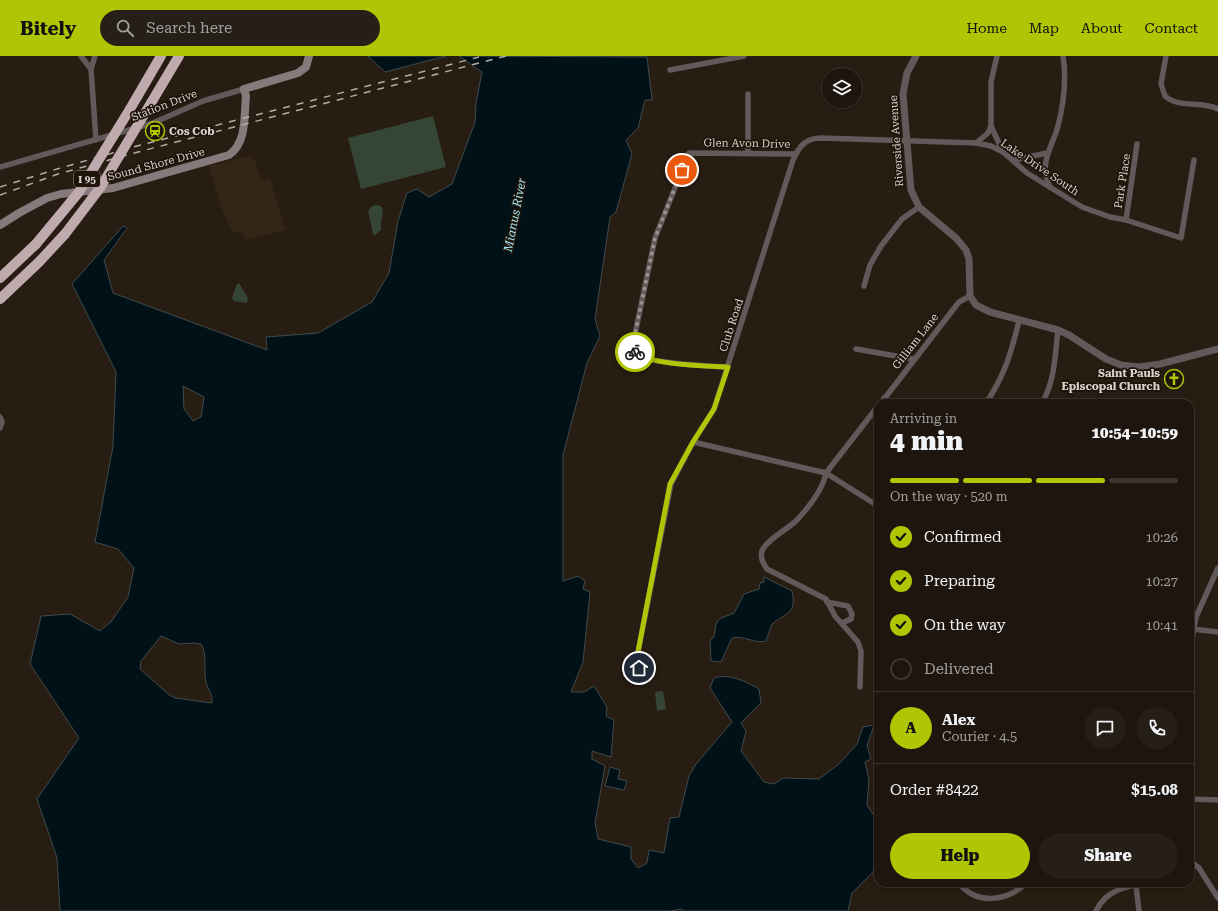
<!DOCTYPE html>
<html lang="en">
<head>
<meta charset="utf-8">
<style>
  body { margin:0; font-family:"Roboto Serif",serif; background:#261f17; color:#f1f3f6; height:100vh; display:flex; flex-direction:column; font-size:15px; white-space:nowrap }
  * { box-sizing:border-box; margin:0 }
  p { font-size:13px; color:#a19f9e }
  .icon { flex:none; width:22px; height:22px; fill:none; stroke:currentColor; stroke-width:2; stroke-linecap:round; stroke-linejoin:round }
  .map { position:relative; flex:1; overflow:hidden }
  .panel { position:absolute; left:874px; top:343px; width:320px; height:488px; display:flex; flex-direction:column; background:#1e160e; border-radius:12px; box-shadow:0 2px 6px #0003,0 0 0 1px #3c352e }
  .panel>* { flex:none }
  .controls { position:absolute; left:822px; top:12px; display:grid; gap:8px }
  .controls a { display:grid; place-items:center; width:40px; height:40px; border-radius:50%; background:#1e160e; box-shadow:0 2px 6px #0003,0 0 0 1px #3c352e; font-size:20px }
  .pin { position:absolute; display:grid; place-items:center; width:34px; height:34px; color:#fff; margin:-17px; border:2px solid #fff; border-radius:50%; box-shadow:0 1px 4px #0007 }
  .courier { position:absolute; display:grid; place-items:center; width:40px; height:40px; margin:-20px; border:3px solid #b0c503; border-radius:50%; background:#fff; color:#222; box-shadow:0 1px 5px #0007 }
  .overview em { font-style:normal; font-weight:800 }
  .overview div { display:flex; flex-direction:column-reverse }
  .overview { display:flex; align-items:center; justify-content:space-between; height:68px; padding:0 16px }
  h1 { font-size:26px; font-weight:800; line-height:30px }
  .bar { display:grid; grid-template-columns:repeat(4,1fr); gap:6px 4px; align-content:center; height:48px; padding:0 16px }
  .bar i { height:5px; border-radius:3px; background:#3c352e }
  .bar .on { background:#b0c503 }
  .bar p { grid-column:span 4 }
  .line { display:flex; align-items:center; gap:10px; padding:0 16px; border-top:1px solid #3c352e }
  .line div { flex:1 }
  .round { display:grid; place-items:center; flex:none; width:42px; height:42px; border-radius:21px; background:#261f17 }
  ol { padding:0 16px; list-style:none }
  li { display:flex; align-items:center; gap:12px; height:44px }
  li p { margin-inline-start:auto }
  li .icon { padding:4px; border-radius:50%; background:#b0c503; color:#111; stroke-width:4 }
  li:last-child { color:#a19f9e }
  li i { width:22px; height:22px; border:2px solid #3c352e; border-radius:50% }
  .button { display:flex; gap:8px; margin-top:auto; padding:8px 16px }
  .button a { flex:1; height:46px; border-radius:24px; background:#b0c503; color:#111; font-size:16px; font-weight:800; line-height:46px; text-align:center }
  .button a+a { background:#261f17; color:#f1f3f6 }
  header { display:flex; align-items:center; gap:24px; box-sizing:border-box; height:56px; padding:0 20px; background:#b0c503; color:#111 }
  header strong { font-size:19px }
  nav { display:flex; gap:22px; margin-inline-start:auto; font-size:14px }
  .search { width:280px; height:36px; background:#261f17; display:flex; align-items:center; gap:10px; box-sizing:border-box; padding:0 14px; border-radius:22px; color:#a19f9e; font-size:15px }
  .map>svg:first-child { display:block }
  .built { fill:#352516 }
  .green { fill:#354635 }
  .water { fill:#001117; stroke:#414b4d; fill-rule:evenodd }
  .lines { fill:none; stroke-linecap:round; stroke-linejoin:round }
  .minor { stroke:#62595a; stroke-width:5.5 }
  .tertiary { stroke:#62595a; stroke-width:7 }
  .secondary { stroke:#877a7c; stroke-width:8 }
  .motorway { stroke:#bfaaad; stroke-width:10 }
  .rail { stroke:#b4ada5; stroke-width:1.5; stroke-dasharray:7 7; stroke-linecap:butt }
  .motorway-bridge { stroke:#bfaaad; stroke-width:10 }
  .done { stroke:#9b938b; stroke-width:4; stroke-dasharray:0 7.2 }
  .route { stroke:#b0c503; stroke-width:5 }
  .labels { text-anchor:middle; stroke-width:3.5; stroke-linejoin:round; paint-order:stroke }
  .shield { fill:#1f140a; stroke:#a19991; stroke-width:1 }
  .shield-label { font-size:10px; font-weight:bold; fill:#d9d2cb }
  .street-label { font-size:11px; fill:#d9d2cb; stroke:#1f140a }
  .poi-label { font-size:11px; font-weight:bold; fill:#d9d2cb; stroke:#1f140a; text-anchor:start }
  .water-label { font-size:12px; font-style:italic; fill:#9fe3f4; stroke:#1f140a }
</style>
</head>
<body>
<header>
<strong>Bitely</strong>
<div class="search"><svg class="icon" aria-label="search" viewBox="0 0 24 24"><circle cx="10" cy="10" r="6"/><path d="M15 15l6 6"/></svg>Search here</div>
<nav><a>Home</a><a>Map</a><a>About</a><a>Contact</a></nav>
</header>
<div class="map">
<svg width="1218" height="855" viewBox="0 0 1218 855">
  <rect width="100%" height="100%" fill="#281d13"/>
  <!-- built -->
  <path class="built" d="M 249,100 L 254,103 L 262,124 L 270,122 L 285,174 L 245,184 L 242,175 L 233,177 L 221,151 L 209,110 Z"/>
  <!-- green -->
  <g class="green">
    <path d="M 433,60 L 446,111 L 361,133 L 348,82 Z"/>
    <path d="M 378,149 L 382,151 C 384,159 380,166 381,174 L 375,179 L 373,178 L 368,155 L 372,150 Z"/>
    <path d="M 239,227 L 248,242 L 247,247 L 234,245 L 232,242 L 237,228 Z"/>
    <path d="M 663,635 L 666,653 L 657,655 L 655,636 Z"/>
  </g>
  <!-- water -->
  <g class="water">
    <path d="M 368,0 L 446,0 L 385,16 Z"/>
    <path d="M 459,0 L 647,1 L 652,44 L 645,44 L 638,72 L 626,84 L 632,98 L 616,156 L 610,161 L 595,263 L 600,280 L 587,307 L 563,399 L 563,525 L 578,520 L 585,525 L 583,533 L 590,536 L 583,606 L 571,636 L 584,636 L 594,630 L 607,651 L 606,660 L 614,664 L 611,701 L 592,695 L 592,703 L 605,710 L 595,767 L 598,783 L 631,791 L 631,803 L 638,812 L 647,807 L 649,794 L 664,797 L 670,762 L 679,761 L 689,720 L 696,708 L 732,666 L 710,632 L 714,622 C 729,617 747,626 759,633 L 761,647 L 741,667 L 746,675 L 741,695 L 764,726 L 774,728 L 783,722 L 819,723 L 839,708 L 857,688 L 863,671 L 874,669 L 867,690 L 871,703 L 865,706 L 869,724 L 867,749 L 878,766 L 878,807 L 872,817 L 852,837 L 848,855 L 684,855 L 682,853 L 671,855 L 60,855 L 57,802 L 37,743 L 79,682 L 30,608 L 41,560 L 70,558 L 100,575 L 111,566 L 128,541 L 134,512 L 118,493 L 95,486 L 113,390 L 116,316 L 72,228 L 123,170 L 127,172 L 104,204 L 113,237 L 267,294 L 266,281 L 318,277 L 372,246 L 389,217 L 398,165 L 407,137 L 417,133 L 429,141 L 452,128 L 475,66 L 476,47 L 482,16 ZM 183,330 L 204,341 L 201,361 L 193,365 L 184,353 ZM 161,580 L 179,588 L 194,587 L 201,588 C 208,600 203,613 206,626 C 208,634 213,638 212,647 L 175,642 L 168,638 L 140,613 L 141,605 Z"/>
    <path d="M 764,521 L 792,535 C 797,559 786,556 772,568 L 766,585 C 754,588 744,579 732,582 L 721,606 L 711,605 L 710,584 L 714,581 L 716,568 L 719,563 L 734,557 L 744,538 L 759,533 L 760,527 L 764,526 Z"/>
    <path d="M 610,711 L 620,714 L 618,723 L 627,725 L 624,734 L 605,730 Z"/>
  </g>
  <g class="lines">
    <!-- minor -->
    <g class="minor">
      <path d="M 81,0 L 91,13 L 96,84"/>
      <path d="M 997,0 L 991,26 L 991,70 L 1003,96"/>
      <path d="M 1166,0 L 1161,28 L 1165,40 C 1180,53 1201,44 1218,53"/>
      <path d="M 91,13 L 95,0"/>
      <path d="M 670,14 L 744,0"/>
      <path d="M 748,38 L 748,97"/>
      <path d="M 976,87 L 988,77 L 991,70"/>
      <path d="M 1014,104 L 1047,97"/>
      <path d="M 0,111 L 153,67 L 203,45 L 244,33"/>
      <path d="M 1050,131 C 1038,107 1052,92 1058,70 C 1064,46 1067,24 1063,0"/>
      <path d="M 1126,164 L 1137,88"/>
      <path d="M 864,230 L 870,209 L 881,190 L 902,163 L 919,151"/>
      <path d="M 856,293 L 913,303"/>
      <path d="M 728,311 C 711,310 645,308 636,297 C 632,292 634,284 635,278 L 655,182 L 689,97 L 796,98"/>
      <path d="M 884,342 L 891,347"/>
      <path d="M 881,347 L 959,246 L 970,240"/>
      <path d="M 986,347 C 1005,319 1011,297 1019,265"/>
      <path d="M 1042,347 C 1055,325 1055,299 1058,274"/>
      <path d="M 0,361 L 2,366 L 0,372"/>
      <path d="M 693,386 L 826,417 L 878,350"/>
      <path d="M 827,546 L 848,550 L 852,558 L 851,563 L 842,567"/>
      <path d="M 1193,573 L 1218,576"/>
      <path d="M 1190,594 L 1196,561 L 1218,512"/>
      <path d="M 643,625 L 639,612 L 638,596 L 671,428 L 693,386 L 714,353 L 793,104 C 799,91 805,82 821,82 L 976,87 L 991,90 L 1003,96 L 1027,117 L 1082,151 L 1110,161 L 1126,164 L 1181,182 L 1194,104"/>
      <path d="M 860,631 L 861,595 L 858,586 L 835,560 L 826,543 L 767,513 C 763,507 760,502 762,495 C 766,484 788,473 797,464 C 808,452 823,433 826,417 L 878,450"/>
      <path d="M 1190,743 L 1218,744"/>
      <path d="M 1190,805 L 1199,812 L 1218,842"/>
      <path d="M 959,827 C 976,849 1007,846 1026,827"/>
      <path d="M 1136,829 L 1139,855"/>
      <path d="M 1096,855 C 1106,834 1126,830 1147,827"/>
    </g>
    <!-- tertiary -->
    <path class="tertiary" d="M 916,0 L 907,17 L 903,38 L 911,134 L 919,151 L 956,182 L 966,194 L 969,203 L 970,240 L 976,249 L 990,256 L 1058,274 L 1069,279 L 1106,303 L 1121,309 L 1139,311 L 1160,308 L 1218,293"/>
    <!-- secondary -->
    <path class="secondary" d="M 0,169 L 19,157 L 47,142 L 61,138 L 113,132 L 229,99 C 247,87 244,59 246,40 L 244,33 L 298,17 L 306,11 L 309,0"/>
    <!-- motorway -->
    <g class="motorway">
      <path d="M 151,47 L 179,0"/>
      <path d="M 130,53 L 161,0"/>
      <path d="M 0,222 L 36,188"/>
      <path d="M 0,243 L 39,206 L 65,178"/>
    </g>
    <!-- rail -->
    <g class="rail">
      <path d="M 0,131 L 57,113 L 137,90 L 479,1"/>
      <path d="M 0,139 L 58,118 L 138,96 L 506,0"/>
    </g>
    <!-- motorway-bridge -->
    <g class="motorway-bridge">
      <path d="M 65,178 L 100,132 L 151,47"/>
      <path d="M 36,188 L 79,136 L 130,53"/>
    </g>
  </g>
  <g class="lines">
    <!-- done -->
    <path class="done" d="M 635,296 L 633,292 L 635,278 L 655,182 L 682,114"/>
    <!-- route -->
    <path class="route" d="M 635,296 C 649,309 707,310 728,311 L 714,353 L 693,386 L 670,428 L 638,596 L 639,612"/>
  </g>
  <!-- icons -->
  <defs>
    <g id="station-ring" transform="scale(1)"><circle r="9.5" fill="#1f140a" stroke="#b0c503" stroke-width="1.5"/><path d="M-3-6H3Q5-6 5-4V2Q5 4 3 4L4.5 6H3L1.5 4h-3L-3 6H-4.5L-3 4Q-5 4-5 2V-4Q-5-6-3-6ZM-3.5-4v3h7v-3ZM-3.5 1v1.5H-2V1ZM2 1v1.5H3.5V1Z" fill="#b0c503"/></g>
    <g id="church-ring" transform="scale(1)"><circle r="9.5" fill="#1f140a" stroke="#b0c503" stroke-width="1.5"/><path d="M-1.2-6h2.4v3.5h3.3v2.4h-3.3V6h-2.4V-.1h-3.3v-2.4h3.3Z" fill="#b0c503"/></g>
  </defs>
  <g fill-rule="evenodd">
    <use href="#station-ring" x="155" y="75"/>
    <use href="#church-ring" x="1174" y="323"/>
  </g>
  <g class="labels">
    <!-- shield labels -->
    <rect class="shield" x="74" y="115" width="26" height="16" rx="3"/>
    <g class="shield-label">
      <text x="87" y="127">I 95</text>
    </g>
    <!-- street labels -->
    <g class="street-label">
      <text transform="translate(164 49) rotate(-21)" y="4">Station Drive</text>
      <text transform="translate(896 85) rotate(-94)" y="4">Riverside Avenue</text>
      <text transform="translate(747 87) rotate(1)" y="4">Glen Avon Drive</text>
      <text transform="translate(156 108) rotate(-15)" y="4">Sound Shore Drive</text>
      <text transform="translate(1040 111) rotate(34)" y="4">Lake Drive South</text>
      <text transform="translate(1122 125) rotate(-81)" y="4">Park Place</text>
      <text transform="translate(731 269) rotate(-72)" y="4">Club Road</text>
      <text transform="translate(915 285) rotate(-52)" y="4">Gilliam Lane</text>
    </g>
    <!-- poi labels -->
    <g class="poi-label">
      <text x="169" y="79">Cos Cob</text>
      <text x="1160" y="321" text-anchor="end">Saint Pauls<tspan x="1160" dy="13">Episcopal Church</tspan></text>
    </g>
    <!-- water labels -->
    <g class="water-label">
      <text transform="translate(515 159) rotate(-79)" y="4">Mianus River</text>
    </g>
  </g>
</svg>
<div class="controls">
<a><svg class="icon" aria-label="layers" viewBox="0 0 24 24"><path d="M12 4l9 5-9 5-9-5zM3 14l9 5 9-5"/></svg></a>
</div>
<div class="pin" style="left:682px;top:114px;background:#ea580c"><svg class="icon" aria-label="bag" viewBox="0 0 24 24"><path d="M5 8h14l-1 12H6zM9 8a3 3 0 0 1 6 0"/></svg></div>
<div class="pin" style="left:639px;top:612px;background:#1f2937"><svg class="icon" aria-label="home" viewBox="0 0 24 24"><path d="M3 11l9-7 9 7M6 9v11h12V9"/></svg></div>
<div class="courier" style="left:635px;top:296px"><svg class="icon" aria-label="bike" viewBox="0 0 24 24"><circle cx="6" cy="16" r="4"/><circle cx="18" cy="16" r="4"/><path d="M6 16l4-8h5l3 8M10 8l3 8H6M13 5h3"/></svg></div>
<section class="panel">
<div class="overview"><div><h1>4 min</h1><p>Arriving in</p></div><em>10:54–10:59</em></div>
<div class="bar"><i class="on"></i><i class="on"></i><i class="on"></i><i></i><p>On the way · 520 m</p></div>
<ol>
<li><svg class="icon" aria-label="check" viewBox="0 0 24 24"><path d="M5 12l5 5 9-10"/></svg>Confirmed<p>10:26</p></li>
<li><svg class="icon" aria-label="check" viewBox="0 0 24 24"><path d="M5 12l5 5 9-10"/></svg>Preparing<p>10:27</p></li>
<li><svg class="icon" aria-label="check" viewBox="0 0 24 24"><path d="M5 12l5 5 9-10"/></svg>On the way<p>10:41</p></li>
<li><i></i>Delivered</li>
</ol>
<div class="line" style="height:72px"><b class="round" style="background:#b0c503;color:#111">A</b><div><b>Alex</b><p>Courier · 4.5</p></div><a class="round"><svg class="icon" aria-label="chat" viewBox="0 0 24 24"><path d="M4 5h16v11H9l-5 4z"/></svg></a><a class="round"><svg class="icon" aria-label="phone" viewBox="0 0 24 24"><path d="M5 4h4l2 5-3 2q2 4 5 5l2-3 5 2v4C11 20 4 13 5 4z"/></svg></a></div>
<div class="line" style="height:52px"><div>Order #8422</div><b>$15.08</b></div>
<div class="button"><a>Help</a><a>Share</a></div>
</section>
</div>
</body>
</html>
